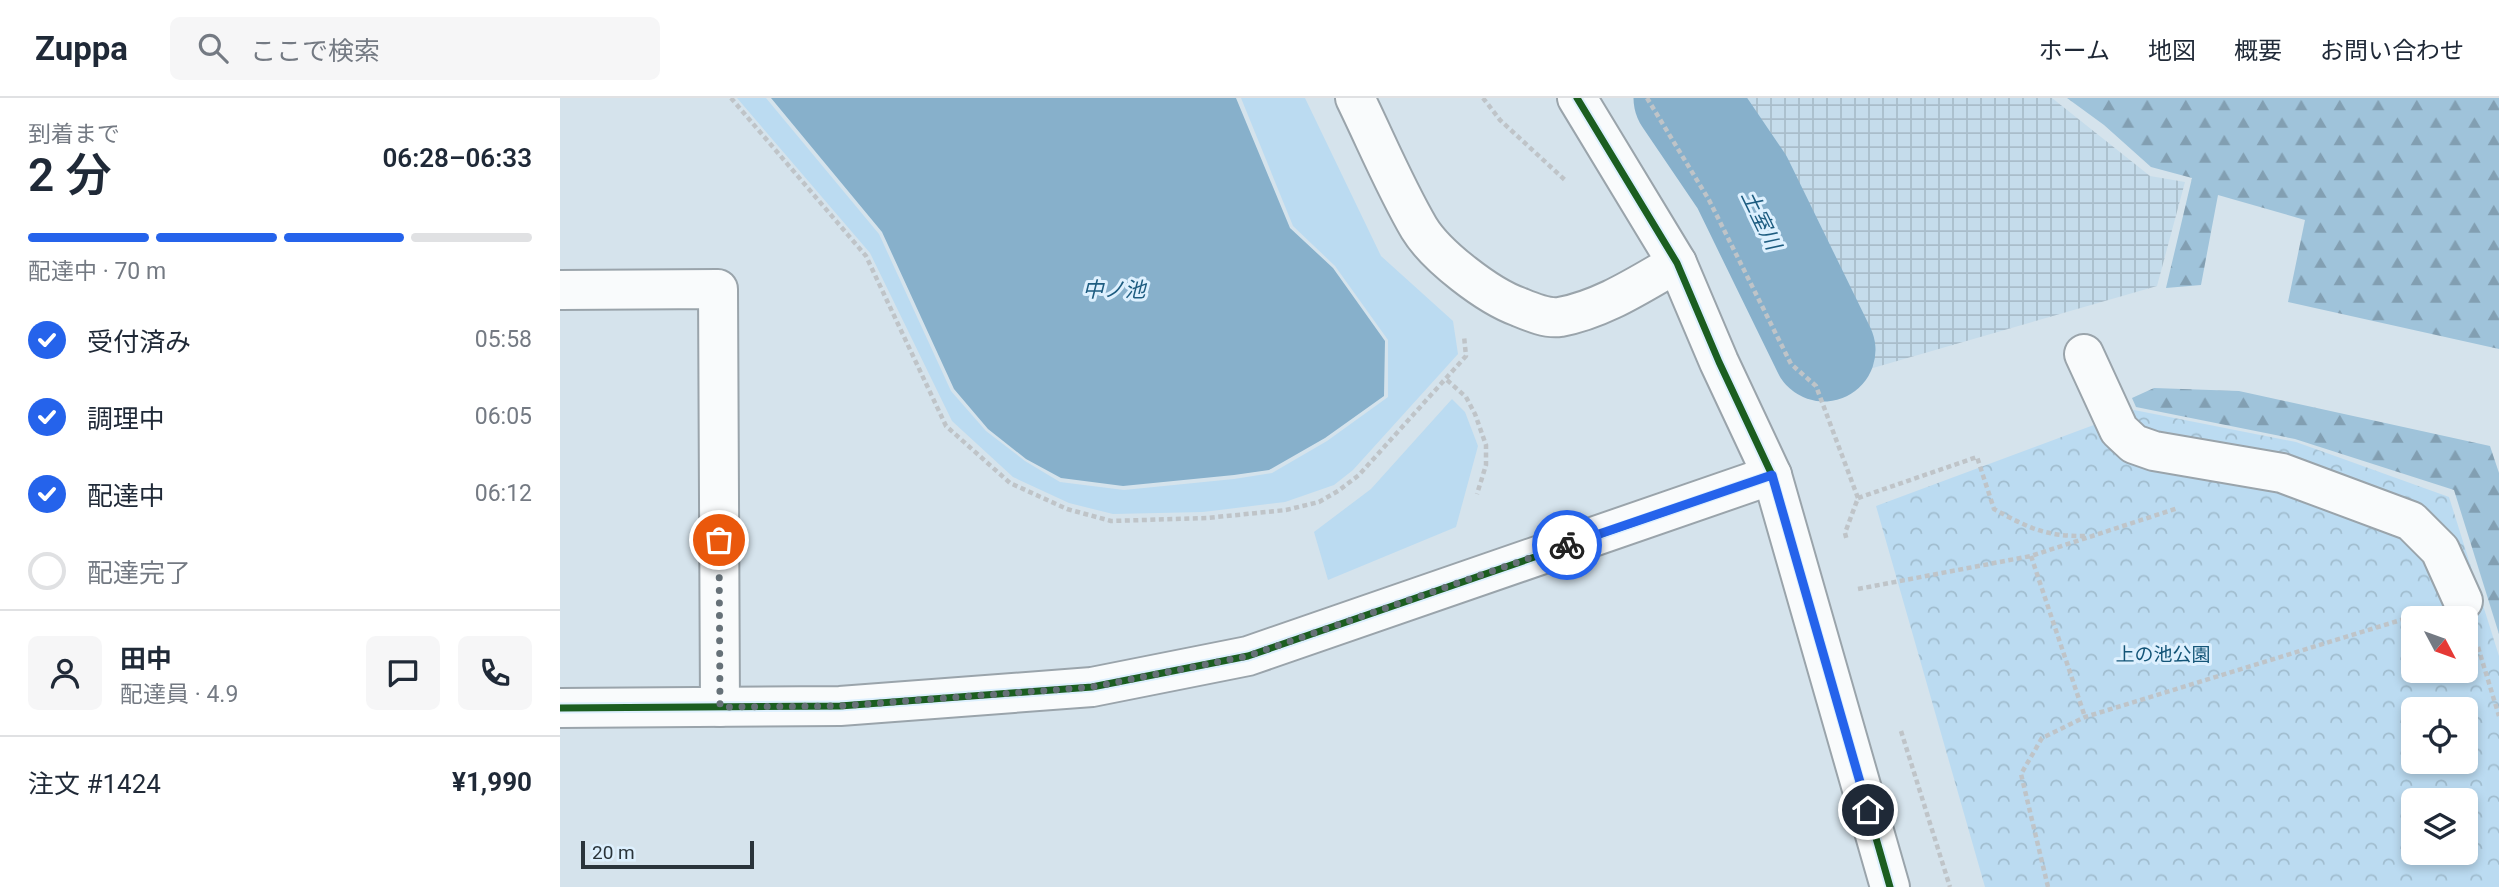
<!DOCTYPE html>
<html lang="ja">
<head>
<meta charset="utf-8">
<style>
  body { margin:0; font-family:Roboto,"Noto Sans JP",sans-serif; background:#f6f6f7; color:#1f2937; height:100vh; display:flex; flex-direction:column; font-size:26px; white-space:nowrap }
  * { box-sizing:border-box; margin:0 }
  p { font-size:23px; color:#747a83 }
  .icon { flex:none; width:38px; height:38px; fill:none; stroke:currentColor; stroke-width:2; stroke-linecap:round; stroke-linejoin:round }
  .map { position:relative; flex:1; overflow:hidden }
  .side { display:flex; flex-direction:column; background:#fff; width:560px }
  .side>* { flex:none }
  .needle { width:46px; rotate:131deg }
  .tools { position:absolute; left:1841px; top:508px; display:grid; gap:14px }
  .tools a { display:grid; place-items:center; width:77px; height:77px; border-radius:10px; background:#fff; box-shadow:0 4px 10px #0003; font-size:35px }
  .scale { position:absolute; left:21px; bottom:18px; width:173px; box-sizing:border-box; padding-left:7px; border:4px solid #2a343a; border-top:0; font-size:19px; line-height:24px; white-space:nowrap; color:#2a343a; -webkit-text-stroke:5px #ddf0fe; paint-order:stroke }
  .pin { position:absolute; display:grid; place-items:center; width:60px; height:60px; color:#fff; margin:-30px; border:4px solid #fff; border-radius:50%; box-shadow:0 2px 7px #0007 }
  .courier { position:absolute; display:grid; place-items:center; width:70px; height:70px; margin:-35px; border:5px solid #2563eb; border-radius:50%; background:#fff; color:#222; box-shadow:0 2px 9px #0007 }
  .head em { font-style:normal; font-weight:600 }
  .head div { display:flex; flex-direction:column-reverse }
  .head { display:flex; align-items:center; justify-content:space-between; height:119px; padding:0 28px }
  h1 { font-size:46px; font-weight:600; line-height:52px }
  .bar { display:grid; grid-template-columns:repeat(4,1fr); gap:10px 7px; align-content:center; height:84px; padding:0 28px }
  .bar i { height:9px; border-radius:5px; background:#e0e1e3 }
  .bar .current { background:#2563eb }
  .bar p { grid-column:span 4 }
  .line { display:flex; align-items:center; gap:18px; padding:0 28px; border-top:2px solid #e0e1e3 }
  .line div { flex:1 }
  .round { display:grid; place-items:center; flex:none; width:74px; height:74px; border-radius:10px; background:#f6f6f7 }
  ol { padding:0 28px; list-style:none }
  li { display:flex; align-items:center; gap:21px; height:77px }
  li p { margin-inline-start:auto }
  li .icon { padding:7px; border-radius:50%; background:#2563eb; color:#fff; stroke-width:4 }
  li:last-child { color:#747a83 }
  li i { width:38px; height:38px; border:4px solid #e0e1e3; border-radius:50% }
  header { display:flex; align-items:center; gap:42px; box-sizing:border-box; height:98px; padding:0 35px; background:#fff; border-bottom:2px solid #e0e1e3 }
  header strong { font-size:33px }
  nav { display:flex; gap:38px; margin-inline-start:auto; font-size:24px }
  .search { width:490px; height:63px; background:#f6f6f7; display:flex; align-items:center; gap:18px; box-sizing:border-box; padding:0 24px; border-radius:10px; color:#747a83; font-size:26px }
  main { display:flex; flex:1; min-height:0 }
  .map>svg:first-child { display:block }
  .industrial { fill:url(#industrial-grid) }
  .grass { fill:#bbdbf1 }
  .forest { fill:url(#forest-firs) }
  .park { fill:url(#park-crowns); fill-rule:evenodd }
  .water { fill:#87b0cb }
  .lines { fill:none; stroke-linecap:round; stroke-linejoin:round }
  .river { stroke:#87b0cb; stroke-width:103 }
  .minor-casing { stroke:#9aa4ab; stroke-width:42 }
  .path { stroke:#bfc4c8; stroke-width:4.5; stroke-dasharray:5 3.5; stroke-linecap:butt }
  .minor { stroke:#f9fbfc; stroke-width:38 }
  .cycleway-casing { stroke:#ddf0fe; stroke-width:11 }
  .cycleway { stroke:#1b5e20; stroke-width:7 }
  .done { stroke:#667178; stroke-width:7; stroke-dasharray:0 12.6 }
  .route { stroke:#2563eb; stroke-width:9 }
  .labels { text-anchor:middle; stroke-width:6; stroke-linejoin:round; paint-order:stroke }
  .park-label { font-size:19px; fill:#145578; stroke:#ddf0fe }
  .water-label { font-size:21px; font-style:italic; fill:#1d5c80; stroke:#ddf0fe }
</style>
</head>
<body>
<header>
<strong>Zuppa</strong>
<div class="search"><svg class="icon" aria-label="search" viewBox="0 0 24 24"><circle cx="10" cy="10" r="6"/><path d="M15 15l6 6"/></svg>ここで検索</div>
<nav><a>ホーム</a><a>地図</a><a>概要</a><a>お問い合わせ</a></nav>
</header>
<main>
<section class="side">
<div class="head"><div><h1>2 分</h1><p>到着まで</p></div><em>06:28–06:33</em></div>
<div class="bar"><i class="current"></i><i class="current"></i><i class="current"></i><i></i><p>配達中 · 70 m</p></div>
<ol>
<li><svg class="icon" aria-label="check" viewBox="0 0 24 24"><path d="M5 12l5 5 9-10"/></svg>受付済み<p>05:58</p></li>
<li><svg class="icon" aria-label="check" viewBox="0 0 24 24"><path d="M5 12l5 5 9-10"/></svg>調理中<p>06:05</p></li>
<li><svg class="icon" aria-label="check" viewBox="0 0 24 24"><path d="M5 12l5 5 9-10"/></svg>配達中<p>06:12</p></li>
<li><i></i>配達完了</li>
</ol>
<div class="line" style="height:126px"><a class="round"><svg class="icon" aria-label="person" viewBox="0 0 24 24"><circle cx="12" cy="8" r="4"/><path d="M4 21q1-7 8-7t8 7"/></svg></a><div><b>田中</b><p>配達員 · 4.9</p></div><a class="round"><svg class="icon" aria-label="chat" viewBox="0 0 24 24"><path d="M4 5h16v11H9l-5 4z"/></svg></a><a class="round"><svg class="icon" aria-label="phone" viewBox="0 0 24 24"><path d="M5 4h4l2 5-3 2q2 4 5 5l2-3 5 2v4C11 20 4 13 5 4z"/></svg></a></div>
<div class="line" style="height:91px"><div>注文 #1424</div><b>¥1,990</b></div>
</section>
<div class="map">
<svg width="1939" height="789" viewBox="0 0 1939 789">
  <defs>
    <pattern id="industrial-grid" width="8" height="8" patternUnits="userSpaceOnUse" patternTransform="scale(1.75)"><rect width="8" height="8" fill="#c5dceb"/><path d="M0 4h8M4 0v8" fill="none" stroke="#a9bdca"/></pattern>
    <pattern id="forest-firs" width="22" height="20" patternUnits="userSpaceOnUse" patternTransform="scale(1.75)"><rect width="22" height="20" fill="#9fc3da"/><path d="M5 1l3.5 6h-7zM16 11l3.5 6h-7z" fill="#829fb2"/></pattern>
    <pattern id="park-crowns" width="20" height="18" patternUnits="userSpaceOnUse" patternTransform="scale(1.75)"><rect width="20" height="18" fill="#bbdbf1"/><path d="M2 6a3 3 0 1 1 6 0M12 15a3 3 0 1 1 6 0" fill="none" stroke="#a1bdcf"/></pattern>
  </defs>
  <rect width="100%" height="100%" fill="#d5e3ec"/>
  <!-- industrial -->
  <path class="industrial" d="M 1171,0 L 1492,0 L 1590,78 L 1625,84 L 1597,188 L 1306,272 L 1212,62 Z"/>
  <!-- grass -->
  <g class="grass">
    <path d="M 177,0 L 206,0 L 319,136 L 391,293 L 426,333 L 465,363 L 500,384 L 564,392 L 674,381 L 712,375 L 767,343 L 828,299 L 828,242 L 775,168 L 733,128 L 681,0 L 745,0 L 821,158 L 893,223 L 898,256 L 793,372 L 774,387 L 725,404 L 643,414 L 553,416 L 509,405 L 453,379 L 392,323 L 310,155 Z"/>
    <path d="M 892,301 L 905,314 L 918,348 L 896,429 L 768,482 L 754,434 L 811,391 Z"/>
  </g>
  <!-- forest -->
  <g class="forest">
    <path d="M 1507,0 L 1939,0 L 1939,251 L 1728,204 L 1745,122 L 1658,97 L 1641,187 L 1606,190 L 1632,80 L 1591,69 L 1544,27 Z"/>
    <path d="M 1594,290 L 1679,293 L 1930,348 L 1939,375 L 1939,536 L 1894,392 L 1735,341 L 1576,309 L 1572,300 Z"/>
  </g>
  <!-- park -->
  <path class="park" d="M 1574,312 L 1736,344 L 1889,399 L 1939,558 L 1939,789 L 1425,789 L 1316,408 ZM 1853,520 L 1906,520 L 1906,572 L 1853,572 ZM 1853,611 L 1906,611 L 1906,663 L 1853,663 ZM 1853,702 L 1906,702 L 1906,754 L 1853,754 Z"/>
  <!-- water -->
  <path class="water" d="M 211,0 L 676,0 L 730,130 L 773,170 L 825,243 L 824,298 L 765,340 L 709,372 L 674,377 L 563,388 L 501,380 L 466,361 L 428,331 L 394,291 L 322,134 Z"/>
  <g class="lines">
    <!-- river -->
    <path class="river" d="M 1125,0 L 1182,84 L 1264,252"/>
    <!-- minor casing -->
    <g class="minor-casing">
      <g id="minor">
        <path d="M 795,0 C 816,43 835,89 859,130 C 876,158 928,198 959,209 C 971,214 987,221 1000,219 C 1043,211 1080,186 1117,165"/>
        <path d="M 1017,0 L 1117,165 L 1159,264 L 1212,377 L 1330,789"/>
        <path d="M 0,192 L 158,191 L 160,609"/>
        <path d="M 1524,256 L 1559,332 L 1574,346 L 1594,353 L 1722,375 L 1851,423 L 1880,452 L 1903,503"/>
        <path d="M 0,610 L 280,608 L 532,589 L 688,558 L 1212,377"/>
      </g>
    </g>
    <!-- path -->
    <g class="path">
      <path d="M 171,0 L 306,158 L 386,328 L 450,385 L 507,411 L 551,423 L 647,420 L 726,412 L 759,404 L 778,393 L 799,377 L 906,258 L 904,238"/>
      <path d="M 923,0 L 940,22 L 1006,83"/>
      <path d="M 1087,0 L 1149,102 L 1231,266 L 1256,288 L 1298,400 L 1285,435 L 1287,443"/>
      <path d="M 887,282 L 906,299 L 915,316 L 926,347 L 926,367 L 917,396"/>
      <path d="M 1298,400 L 1417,359 L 1434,411 C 1468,430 1487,439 1527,438"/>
      <path d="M 1471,458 L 1525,619"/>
      <path d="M 1298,491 L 1471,458 L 1618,410"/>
      <path d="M 1918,549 L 1939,618"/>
      <path d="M 1341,633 L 1390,789"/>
      <path d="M 1488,789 L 1461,676 L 1482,640 L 1525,619 L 1854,518"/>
    </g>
    <!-- minor -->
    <use href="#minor" class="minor"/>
    <!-- cycleway casing -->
    <g class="cycleway-casing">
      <g id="cycleway">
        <path d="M 1017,0 L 1117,165 L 1159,264 L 1212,377 L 1330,789"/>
        <path d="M 0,610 L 280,608 L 532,589 L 688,558 L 1212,377"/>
      </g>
    </g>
    <!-- cycleway -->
    <use href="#cycleway" class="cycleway"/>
  </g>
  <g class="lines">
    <!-- done -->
    <path class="done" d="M 159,442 L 160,609 L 280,608 L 532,589 L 688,558 L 1007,447"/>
    <!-- route -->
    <path class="route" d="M 1007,447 L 1212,377 L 1308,712"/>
  </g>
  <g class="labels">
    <!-- park labels -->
    <g class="park-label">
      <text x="1603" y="563">上の池公園</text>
    </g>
    <!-- water labels -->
    <g class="water-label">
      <text transform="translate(1201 122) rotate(64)" y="7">土室川</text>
      <text x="554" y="199">中ノ池</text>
    </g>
  </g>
</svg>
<div class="tools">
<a><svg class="needle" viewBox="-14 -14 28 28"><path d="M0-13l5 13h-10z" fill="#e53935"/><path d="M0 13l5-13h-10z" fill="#747a83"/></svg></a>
<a><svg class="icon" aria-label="locate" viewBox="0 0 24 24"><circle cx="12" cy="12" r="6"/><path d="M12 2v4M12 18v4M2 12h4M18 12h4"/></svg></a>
<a><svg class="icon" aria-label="layers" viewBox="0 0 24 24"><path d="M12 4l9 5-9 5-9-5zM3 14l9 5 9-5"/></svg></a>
</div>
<div class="scale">20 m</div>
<div class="pin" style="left:159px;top:442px;background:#ea580c"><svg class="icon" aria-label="bag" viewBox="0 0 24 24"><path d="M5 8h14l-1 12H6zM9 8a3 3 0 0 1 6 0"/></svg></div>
<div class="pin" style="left:1308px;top:712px;background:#1f2937"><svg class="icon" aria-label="home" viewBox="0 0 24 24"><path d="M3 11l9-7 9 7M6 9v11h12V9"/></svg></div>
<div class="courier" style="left:1007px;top:447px"><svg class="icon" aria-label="bike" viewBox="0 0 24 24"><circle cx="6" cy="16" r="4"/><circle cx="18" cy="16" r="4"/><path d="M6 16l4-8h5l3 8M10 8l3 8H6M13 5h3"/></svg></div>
</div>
</main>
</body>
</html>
